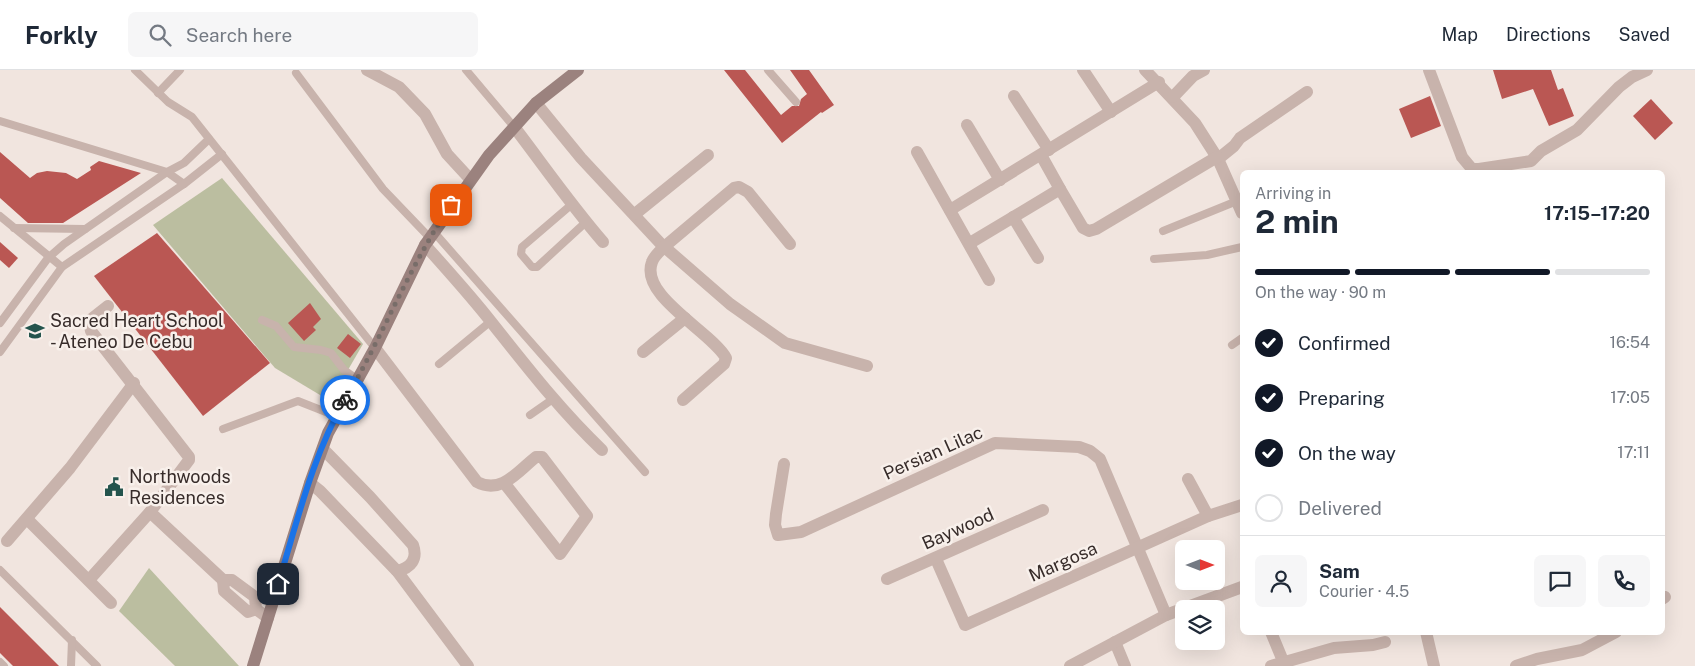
<!DOCTYPE html>
<html lang="en">
<head>
<meta charset="utf-8">
<style>
  body { margin:0; font-family:"Public Sans",sans-serif; background:#f6f6f7; color:#1f2937; height:100vh; display:flex; flex-direction:column; font-size:19px; white-space:nowrap }
  * { box-sizing:border-box; margin:0 }
  p { font-size:16px; color:#747a83 }
  .icon { flex:none; width:28px; height:28px; fill:none; stroke:currentColor; stroke-width:2; stroke-linecap:round; stroke-linejoin:round }
  .map { position:relative; flex:1; overflow:hidden }
  .drawer { position:absolute; left:1240px; top:100px; width:425px; height:465px; display:flex; flex-direction:column; background:#fff; border-radius:8px; box-shadow:0 5px 20px #0002 }
  .drawer>* { flex:none }
  .needle { width:32px; rotate:90deg }
  .buttons { position:absolute; left:1175px; top:470px; display:grid; gap:10px }
  .buttons a { display:grid; place-items:center; width:50px; height:50px; border-radius:8px; background:#fff; box-shadow:0 5px 20px #0002; font-size:25px }
  .pin { position:absolute; display:grid; place-items:center; width:42px; height:42px; color:#fff; margin:-21px; border-radius:10px; box-shadow:0 2px 8px #0006 }
  .courier { position:absolute; display:grid; place-items:center; width:50px; height:50px; margin:-25px; border:4px solid #1a73e8; border-radius:50%; background:#fff; color:#222; box-shadow:0 1px 6px #0007 }
  .overview em { font-style:normal; font-weight:700 }
  .overview div { display:flex; flex-direction:column-reverse }
  .overview { display:flex; align-items:center; justify-content:space-between; height:85px; padding:0 15px }
  h1 { font-size:32px; font-weight:700; line-height:38px }
  .bar { display:grid; grid-template-columns:repeat(4,1fr); gap:8px 5px; align-content:center; height:60px; padding:0 15px }
  .bar i { height:6px; border-radius:4px; background:#e0e1e3 }
  .bar .on { background:#111827 }
  .bar p { grid-column:span 4 }
  .line { display:flex; align-items:center; gap:12px; padding:0 15px; border-top:1px solid #e0e1e3 }
  .line div { flex:1 }
  .round { display:grid; place-items:center; flex:none; width:52px; height:52px; border-radius:8px; background:#f6f6f7 }
  ol { padding:0 15px; list-style:none }
  li { display:flex; align-items:center; gap:15px; height:55px }
  li p { margin-inline-start:auto }
  li .icon { padding:5px; border-radius:50%; background:#111827; color:#fff; stroke-width:4 }
  li:last-child { color:#747a83 }
  li i { width:28px; height:28px; border:2px solid #e0e1e3; border-radius:50% }
  header { display:flex; align-items:center; gap:30px; box-sizing:border-box; height:70px; padding:0 25px; background:#fff; border-bottom:1px solid #e0e1e3 }
  header strong { font-size:24px }
  nav { display:flex; gap:28px; margin-inline-start:auto; font-size:18px }
  .search { width:350px; height:45px; background:#f6f6f7; display:flex; align-items:center; gap:12px; box-sizing:border-box; padding:0 18px; border-radius:8px; color:#747a83; font-size:19px }
  .map>svg:first-child { display:block }
  .green { fill:#bbbea0 }
  .building { fill:#ba5753 }
  .lines { fill:none; stroke-linecap:round; stroke-linejoin:round }
  .service { stroke:#c8b3ac; stroke-width:8 }
  .minor { stroke:#c8b3ac; stroke-width:12 }
  .secondary { stroke:#9b827e; stroke-width:12 }
  .done { stroke:#786d69; stroke-width:5; stroke-dasharray:0 9 }
  .route { stroke:#1a73e8; stroke-width:6 }
  .labels { text-anchor:middle; stroke-width:5; stroke-linejoin:round; paint-order:stroke }
  .poi-label { font-size:18px; fill:#372c2a; stroke:#f8f0eb; text-anchor:start }
  .street-label { font-size:18px; fill:#372c2a; stroke:#f8f0eb }
</style>
</head>
<body>
<header>
<strong>Forkly</strong>
<div class="search"><svg class="icon" aria-label="search" viewBox="0 0 24 24"><circle cx="10" cy="10" r="6"/><path d="M15 15l6 6"/></svg>Search here</div>
<nav><a>Map</a><a>Directions</a><a>Saved</a></nav>
</header>
<div class="map">
<svg width="1695" height="596" viewBox="0 0 1695 596">
  <rect width="100%" height="100%" fill="#f1e5df"/>
  <!-- green -->
  <g class="green">
    <path d="M 222,108 L 363,274 L 330,331 L 275,298 L 153,155 Z"/>
    <path d="M 149,498 L 239,596 L 175,596 L 119,541 Z"/>
  </g>
  <!-- building -->
  <g class="building">
    <path d="M 724,0 L 745,0 L 781,45 L 792,36 L 799,36 L 801,29 L 807,24 L 790,0 L 809,0 L 834,35 L 822,43 L 821,42 L 782,73 Z"/>
    <path d="M 1493,0 L 1551,0 L 1558,20 L 1563,18 L 1574,46 L 1549,56 L 1533,19 L 1502,29 Z"/>
    <path d="M 1430,26 L 1441,56 L 1411,68 L 1399,39 Z"/>
    <path d="M 1651,29 L 1673,53 L 1655,70 L 1633,46 Z"/>
    <path d="M 0,82 L 30,108 L 37,103 L 47,101 L 66,103 L 77,109 L 91,100 L 90,97 L 99,91 L 141,103 L 63,153 L 28,153 L 0,128 Z"/>
    <path d="M 157,163 L 270,293 L 203,346 L 94,206 Z"/>
    <path d="M 0,172 L 18,188 L 9,198 L 0,190 Z"/>
    <path d="M 310,233 L 321,249 L 313,257 L 316,260 L 304,271 L 288,253 Z"/>
    <path d="M 348,264 L 361,274 L 350,288 L 337,278 Z"/>
    <path d="M 0,537 L 59,596 L 13,596 L 0,583 Z"/>
  </g>
  <g class="lines">
    <!-- service -->
    <g class="service">
      <path d="M 135,0 L 168,32 L 192,47 L 375,278"/>
      <path d="M 466,0 L 515,58"/>
      <path d="M 768,0 L 796,32"/>
      <path d="M 296,3 L 383,119 L 429,167"/>
      <path d="M 158,23 L 180,0"/>
      <path d="M 0,51 L 167,102 L 184,114"/>
      <path d="M 571,135 L 522,177 L 521,184 L 532,197 L 537,197 L 586,152"/>
      <path d="M 0,146 L 62,197"/>
      <path d="M 14,158 L 85,159"/>
      <path d="M 433,161 L 645,402"/>
      <path d="M 1163,161 L 1237,131"/>
      <path d="M 1154,189 L 1207,185 L 1242,177"/>
      <path d="M 262,250 L 276,256 L 294,277 L 321,280 L 331,283 L 344,300 L 357,309"/>
      <path d="M 0,253 L 48,188 L 64,174 L 167,102 L 184,93 L 209,69"/>
      <path d="M 1232,275 L 1242,268"/>
      <path d="M 0,282 L 62,197 L 184,114 L 222,84"/>
      <path d="M 439,294 L 491,251"/>
      <path d="M 530,345 L 553,329"/>
      <path d="M 223,359 L 298,331 L 336,346"/>
      <path d="M 0,500 L 97,596"/>
      <path d="M 0,592 L 4,596"/>
      <path d="M 71,596 L 72,570"/>
    </g>
    <!-- minor -->
    <g class="minor">
      <path d="M 367,0 L 399,17 L 425,44 L 447,84 L 470,109"/>
      <path d="M 1083,0 L 1111,42"/>
      <path d="M 1145,0 L 1195,53 L 1218,89 L 1242,143"/>
      <path d="M 1429,0 L 1462,87 L 1472,99 L 1479,99 L 1531,91 L 1541,81 L 1577,60 L 1619,17 L 1632,7 L 1647,0"/>
      <path d="M 1014,26 L 1049,80"/>
      <path d="M 1173,27 L 1193,6 L 1204,0"/>
      <path d="M 536,33 L 581,88 L 661,174 L 730,234 L 785,273 L 867,296"/>
      <path d="M 967,55 L 1000,110"/>
      <path d="M 515,58 C 544,96 571,135 603,172"/>
      <path d="M 917,82 L 989,210"/>
      <path d="M 1041,85 L 1060,119"/>
      <path d="M 1218,89 L 1234,76 L 1240,68 L 1307,22"/>
      <path d="M 950,140 L 1159,12"/>
      <path d="M 635,144 L 708,85"/>
      <path d="M 1013,147 L 1038,188"/>
      <path d="M 970,173 L 1060,119 L 1083,158 L 1089,161 L 1096,159 L 1217,87"/>
      <path d="M 425,175 C 448,201 471,226 492,253 C 527,297 561,341 602,380"/>
      <path d="M 375,278 L 477,412 C 502,425 519,400 536,387 L 542,387 L 587,446 L 560,484 L 505,414"/>
      <path d="M 643,282 L 685,248"/>
      <path d="M 683,330 L 724,294 L 726,288 C 712,262 639,226 652,192 C 654,186 660,181 664,177 L 734,118 L 739,117 L 748,122 L 790,174"/>
      <path d="M 323,379 L 370,427 L 413,475 C 418,489 411,498 397,501"/>
      <path d="M 784,394 L 776,444 L 775,455 L 778,465 L 801,462 L 995,373 L 1079,377 L 1090,381 L 1100,389 L 1166,545"/>
      <path d="M 1188,409 L 1208,446"/>
      <path d="M 310,413 L 320,421 L 397,501 L 468,596"/>
      <path d="M 150,442 L 223,510 L 232,510 L 255,527 L 256,539 L 268,548"/>
      <path d="M 27,449 L 111,533"/>
      <path d="M 7,471 L 70,398 L 134,313"/>
      <path d="M 936,489 L 965,555 L 1208,446 L 1242,435"/>
      <path d="M 887,509 L 1043,440"/>
      <path d="M 89,510 L 150,442 L 189,390 L 189,387 L 91,261 L 89,251 L 108,236"/>
      <path d="M 223,510 L 224,521 L 248,542 L 256,539"/>
      <path d="M 1662,529 L 1665,527"/>
      <path d="M 1271,562 L 1283,591"/>
      <path d="M 1426,562 L 1434,596"/>
      <path d="M 1115,572 L 1125,596"/>
      <path d="M 1070,596 L 1166,545 L 1242,517"/>
      <path d="M 1271,596 L 1334,578 L 1373,575 L 1385,572"/>
      <path d="M 1516,596 L 1537,589 L 1582,580 L 1616,562"/>
    </g>
    <!-- secondary -->
    <path class="secondary" d="M 253,596 L 310,413 L 328,363 L 375,278 L 425,175 L 489,85 L 536,33 L 578,0"/>
  </g>
  <g class="lines">
    <!-- done -->
    <path class="done" d="M 345,330 C 383,266 409,196 451,135"/>
    <!-- route -->
    <path class="route" d="M 278,514 C 297,453 312,386 345,330"/>
  </g>
  <!-- icons -->
  <defs>
    <g id="school-bare" transform="scale(1.5)"><path d="M0-5L7-2L0 1L-7-2ZM-4 1L0 2.5L4 1V4Q0 6-4 4Z" fill="#24544d" stroke="#f8f0eb" stroke-width="2.5" paint-order="stroke"/></g>
    <g id="civic-bare" transform="scale(1.5)"><path d="M-.6-6.5H3V-4.5H.6V-3L4-1V1h2V6H-6V1h2V-1L-.6-3ZM-1.2 2.5V6h2.4V2.5Z" fill="#24544d" stroke="#f8f0eb" stroke-width="2.5" paint-order="stroke"/></g>
  </defs>
  <g fill-rule="evenodd">
    <use href="#school-bare" x="35" y="261"/>
    <use href="#civic-bare" x="114" y="417"/>
  </g>
  <g class="labels">
    <!-- poi labels -->
    <g class="poi-label">
      <text x="50" y="257">Sacred Heart School<tspan x="50" dy="21">- Ateneo De Cebu</tspan></text>
      <text x="129" y="413">Northwoods<tspan x="129" dy="21">Residences</tspan></text>
    </g>
    <!-- street labels -->
    <g class="street-label">
      <text transform="translate(933 383) rotate(-24)" y="6">Persian Lilac</text>
      <text transform="translate(958 459) rotate(-24)" y="6">Baywood</text>
      <text transform="translate(1063 492) rotate(-24)" y="6">Margosa</text>
    </g>
  </g>
</svg>
<div class="buttons">
<a><svg class="needle" viewBox="-14 -14 28 28"><path d="M0-13l5 13h-10z" fill="#e53935"/><path d="M0 13l5-13h-10z" fill="#747a83"/></svg></a>
<a><svg class="icon" aria-label="layers" viewBox="0 0 24 24"><path d="M12 4l9 5-9 5-9-5zM3 14l9 5 9-5"/></svg></a>
</div>
<div class="pin" style="left:451px;top:135px;background:#ea580c"><svg class="icon" aria-label="bag" viewBox="0 0 24 24"><path d="M5 8h14l-1 12H6zM9 8a3 3 0 0 1 6 0"/></svg></div>
<div class="pin" style="left:278px;top:514px;background:#1f2937"><svg class="icon" aria-label="home" viewBox="0 0 24 24"><path d="M3 11l9-7 9 7M6 9v11h12V9"/></svg></div>
<div class="courier" style="left:345px;top:330px"><svg class="icon" aria-label="bike" viewBox="0 0 24 24"><circle cx="6" cy="16" r="4"/><circle cx="18" cy="16" r="4"/><path d="M6 16l4-8h5l3 8M10 8l3 8H6M13 5h3"/></svg></div>
<section class="drawer">
<div class="overview"><div><h1>2 min</h1><p>Arriving in</p></div><em>17:15–17:20</em></div>
<div class="bar"><i class="on"></i><i class="on"></i><i class="on"></i><i></i><p>On the way · 90 m</p></div>
<ol>
<li><svg class="icon" aria-label="check" viewBox="0 0 24 24"><path d="M5 12l5 5 9-10"/></svg>Confirmed<p>16:54</p></li>
<li><svg class="icon" aria-label="check" viewBox="0 0 24 24"><path d="M5 12l5 5 9-10"/></svg>Preparing<p>17:05</p></li>
<li><svg class="icon" aria-label="check" viewBox="0 0 24 24"><path d="M5 12l5 5 9-10"/></svg>On the way<p>17:11</p></li>
<li><i></i>Delivered</li>
</ol>
<div class="line" style="height:90px"><a class="round"><svg class="icon" aria-label="person" viewBox="0 0 24 24"><circle cx="12" cy="8" r="4"/><path d="M4 21q1-7 8-7t8 7"/></svg></a><div><b>Sam</b><p>Courier · 4.5</p></div><a class="round"><svg class="icon" aria-label="chat" viewBox="0 0 24 24"><path d="M4 5h16v11H9l-5 4z"/></svg></a><a class="round"><svg class="icon" aria-label="phone" viewBox="0 0 24 24"><path d="M5 4h4l2 5-3 2q2 4 5 5l2-3 5 2v4C11 20 4 13 5 4z"/></svg></a></div>
</section>
</div>
</body>
</html>
